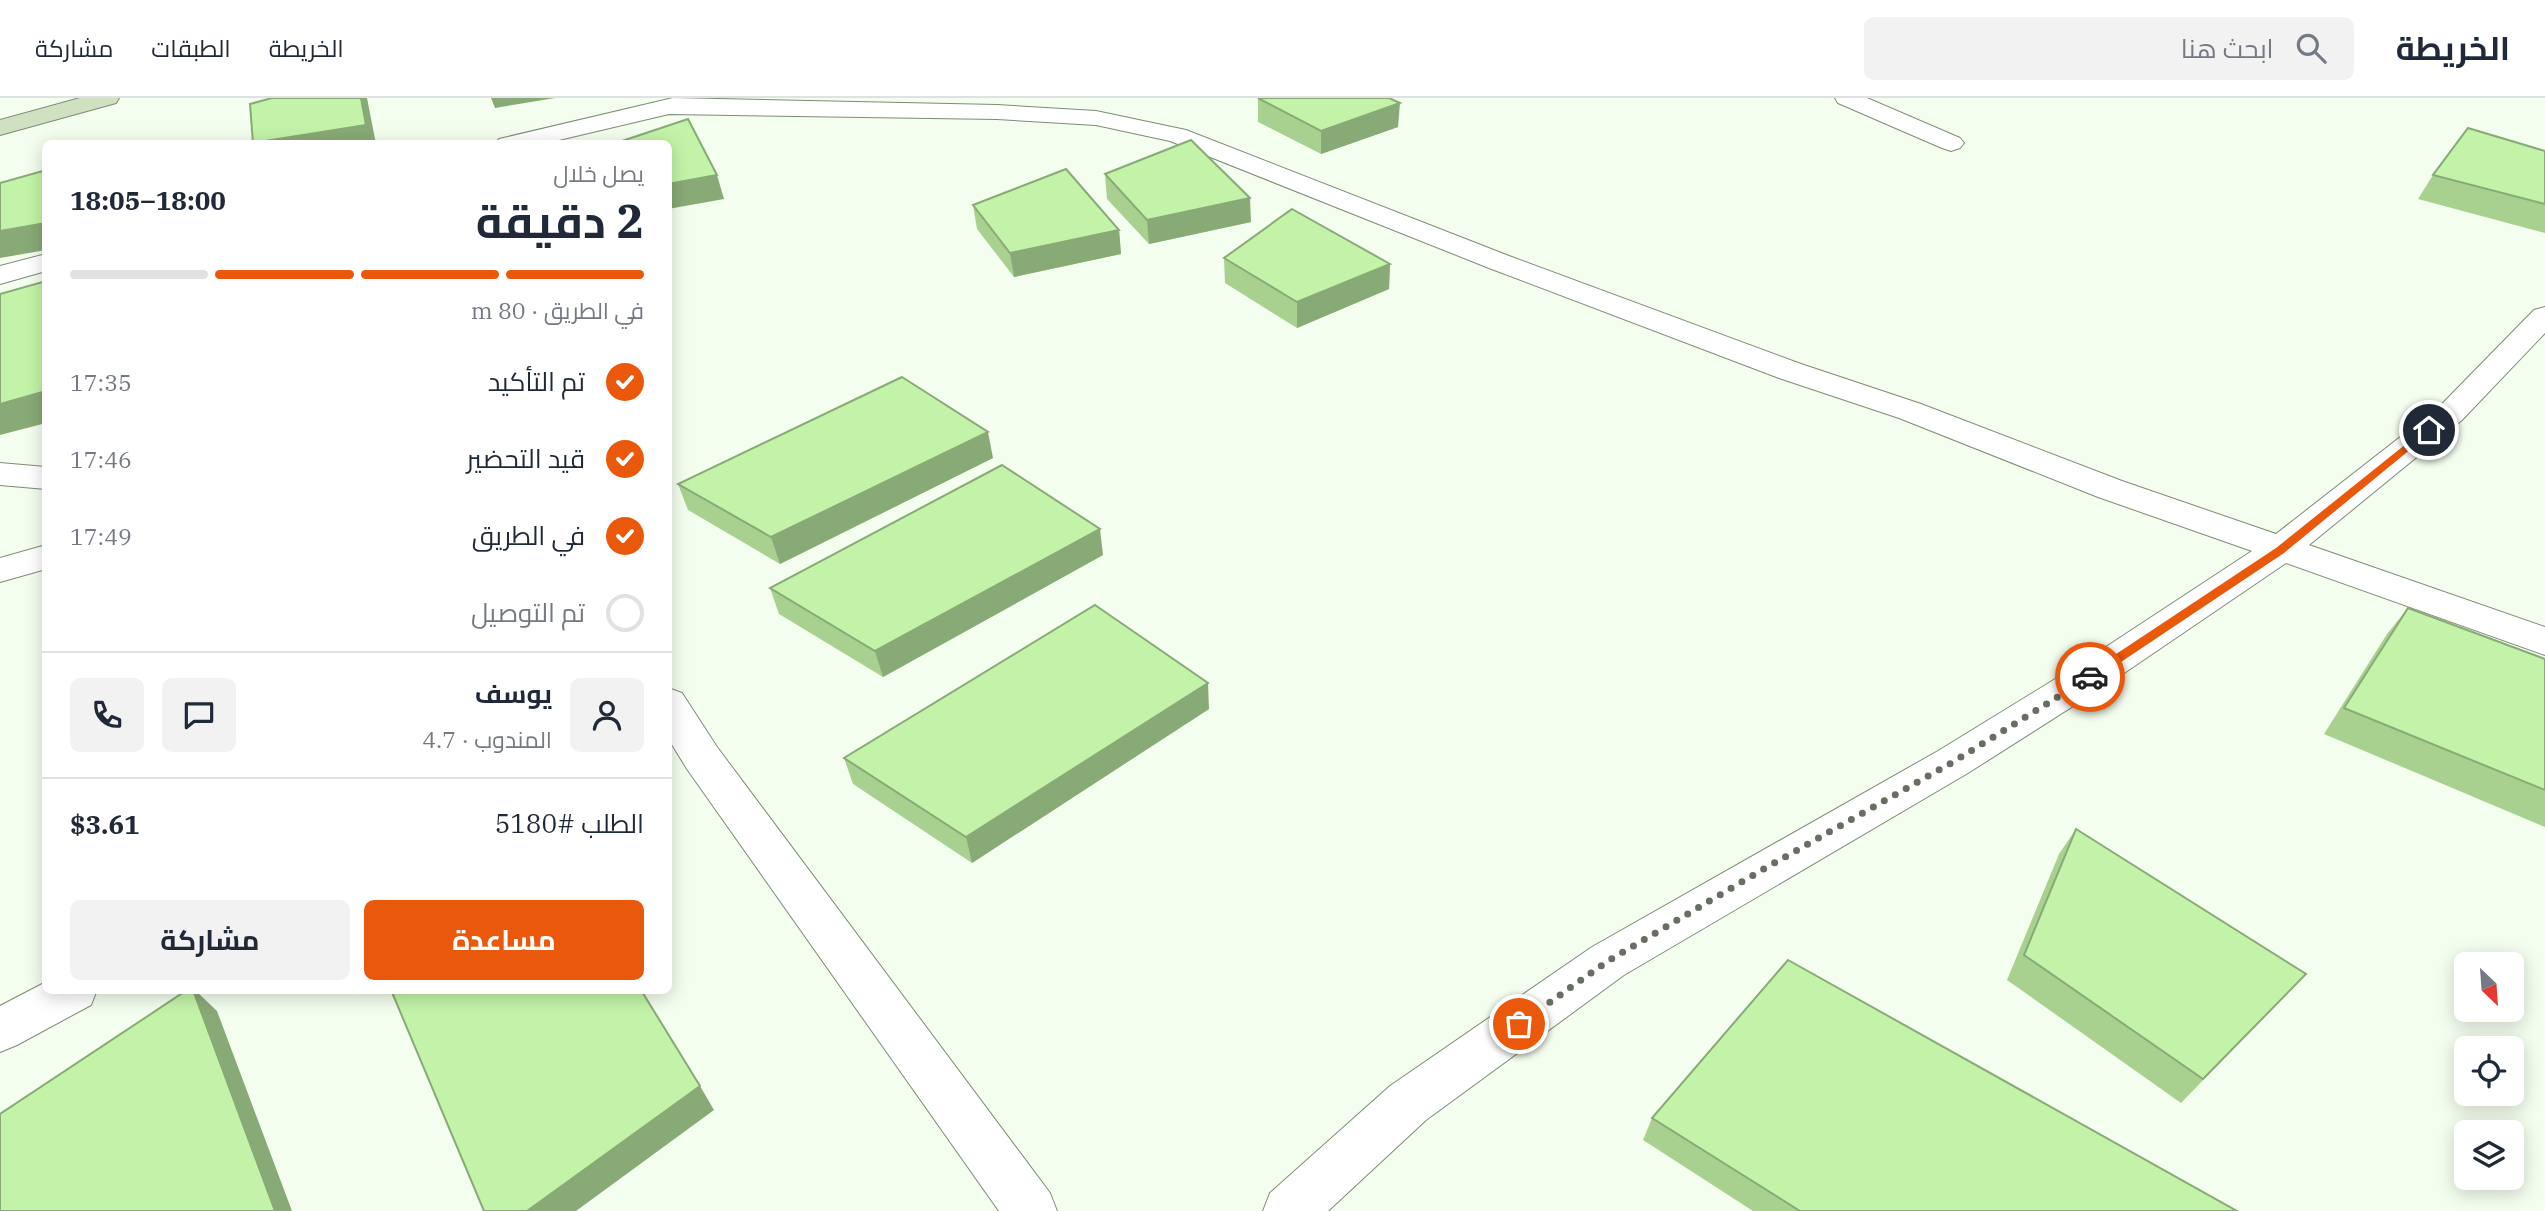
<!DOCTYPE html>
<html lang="ar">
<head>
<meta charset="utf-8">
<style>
  body { margin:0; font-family:"IBM Plex Serif",Cairo,serif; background:#f2f2f3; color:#1f2937; direction:rtl; height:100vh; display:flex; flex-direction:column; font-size:26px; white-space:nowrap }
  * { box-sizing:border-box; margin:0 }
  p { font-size:23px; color:#747a83 }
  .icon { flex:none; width:38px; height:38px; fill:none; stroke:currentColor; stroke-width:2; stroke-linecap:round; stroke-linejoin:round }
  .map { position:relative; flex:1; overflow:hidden; direction:ltr }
  .drawer { position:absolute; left:42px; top:42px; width:630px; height:854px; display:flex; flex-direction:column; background:#fff; border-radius:10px; box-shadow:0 4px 18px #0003; direction:rtl }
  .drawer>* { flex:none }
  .needle { width:46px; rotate:155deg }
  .controls { position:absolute; left:2454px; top:854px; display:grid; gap:14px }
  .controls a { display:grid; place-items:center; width:70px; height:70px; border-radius:10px; background:#fff; box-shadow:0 4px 18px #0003; font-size:35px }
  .pin { position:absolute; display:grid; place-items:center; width:60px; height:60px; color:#fff; margin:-30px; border:4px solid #fff; border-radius:50%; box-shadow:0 2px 7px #0007 }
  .courier { position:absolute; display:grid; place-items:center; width:70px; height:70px; margin:-35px; border:5px solid #ea580c; border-radius:50%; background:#fff; color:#222; box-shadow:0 2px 9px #0007 }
  .summary em { font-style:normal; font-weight:700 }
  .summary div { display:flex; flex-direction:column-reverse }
  .summary { display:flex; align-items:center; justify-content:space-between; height:119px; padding:0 28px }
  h1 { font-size:46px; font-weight:700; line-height:52px }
  .bar { display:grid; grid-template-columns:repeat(4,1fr); gap:10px 7px; align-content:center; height:84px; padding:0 28px }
  .bar i { height:9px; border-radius:5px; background:#e0e1e3 }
  .bar .current { background:#ea580c }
  .bar p { grid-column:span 4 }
  .line { display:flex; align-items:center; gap:18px; padding:0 28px; border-top:2px solid #e0e1e3 }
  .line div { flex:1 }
  .round { display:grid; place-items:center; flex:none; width:74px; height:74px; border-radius:10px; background:#f2f2f3 }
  ol { padding:0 28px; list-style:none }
  li { display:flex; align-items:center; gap:21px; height:77px }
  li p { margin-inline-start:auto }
  li .icon { padding:7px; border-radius:50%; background:#ea580c; color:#fff; stroke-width:4 }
  li:last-child { color:#747a83 }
  li i { width:38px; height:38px; border:4px solid #e0e1e3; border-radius:50% }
  .button { display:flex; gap:14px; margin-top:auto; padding:14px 28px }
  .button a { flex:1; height:80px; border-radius:10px; background:#ea580c; color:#fff; font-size:28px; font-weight:700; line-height:80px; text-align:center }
  .button a+a { background:#f2f2f3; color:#1f2937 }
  header { display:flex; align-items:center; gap:42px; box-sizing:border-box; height:98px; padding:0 35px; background:#fff; border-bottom:2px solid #e0e1e3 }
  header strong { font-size:33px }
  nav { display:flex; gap:38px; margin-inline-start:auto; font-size:24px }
  .search { width:490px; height:63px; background:#f2f2f3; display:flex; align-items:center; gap:18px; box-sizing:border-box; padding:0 24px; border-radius:10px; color:#747a83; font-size:26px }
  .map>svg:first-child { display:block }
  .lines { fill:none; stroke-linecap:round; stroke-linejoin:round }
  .street-casing { stroke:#7d8c75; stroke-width:2 }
  .secondary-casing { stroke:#7d8c75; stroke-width:2 }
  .street { fill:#fff; fill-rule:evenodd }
  .secondary { fill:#cfe1c1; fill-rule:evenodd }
  .wall { fill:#a8d190 }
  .shaded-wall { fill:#88aa76 }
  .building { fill:#c3f3a8; stroke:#88aa76; stroke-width:2 }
  .route { fill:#ea580c }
  .done { stroke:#676e63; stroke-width:7; stroke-dasharray:0 12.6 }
</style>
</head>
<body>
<header>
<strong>الخريطة</strong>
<div class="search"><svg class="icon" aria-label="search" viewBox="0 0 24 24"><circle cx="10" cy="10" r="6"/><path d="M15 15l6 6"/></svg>ابحث هنا</div>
<nav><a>الخريطة</a><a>الطبقات</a><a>مشاركة</a></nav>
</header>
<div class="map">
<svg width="2545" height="1113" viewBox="0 0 2545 1113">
  <rect width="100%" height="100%" fill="#f4feef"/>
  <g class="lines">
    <!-- street casing -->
    <g class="street-casing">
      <g id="street">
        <path d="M 673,0 L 997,7 L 1096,13 L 1186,32 L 1509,158 L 1801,266 L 1921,306 L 2122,383 L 2276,436 L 2440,308 L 2534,212 L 2545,209 L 2545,235 L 2462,322 L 2309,447 L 2545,529 L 2545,557 L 2286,465 L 2111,584 L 1968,675 L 1624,877 L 1426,1022 L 1328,1113 L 1263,1113 L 1270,1095 L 1390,988 L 1592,849 L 1938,653 L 2083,564 L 2252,453 L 2098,399 L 1899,320 L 1779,280 L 1489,170 L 1170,43 L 1096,27 L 997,21 L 669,16 L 542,46 L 496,46 L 499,41 Z"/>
        <path d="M 1835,0 L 1867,0 L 1960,40 L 1964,45 L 1960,50 L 1951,53 L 1942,50 L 1838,5 Z"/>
        <path d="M 46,156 L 46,173 L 0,186 L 0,168 Z"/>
        <path d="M 0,365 L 46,369 L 46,391 L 0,387 Z"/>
        <path d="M 46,447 L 46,471 L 0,484 L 0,460 Z"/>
        <path d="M 668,590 L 682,595 L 717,649 L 1050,1095 L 1057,1113 L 999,1113 L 687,671 L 668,640 Z"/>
        <path d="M 46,884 L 46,892 L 97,892 L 91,907 L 17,947 L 0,954 L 0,908 Z"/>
      </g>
    </g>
    <!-- secondary casing -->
    <g class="secondary-casing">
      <path id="secondary" d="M 80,0 L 119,0 L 116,5 L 0,37 L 0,22 Z"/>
    </g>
    <!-- street -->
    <use href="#street" class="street"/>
    <!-- secondary -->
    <use href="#secondary" class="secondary"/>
  </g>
  <!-- wall -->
  <g class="wall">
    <path d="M 1258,0 L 1398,29 L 1321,56 L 1258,24 Z"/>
    <path d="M 2545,53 L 2545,135 L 2418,101 L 2433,77 Z"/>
    <path d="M 1105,76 L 1251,124 L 1149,146 L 1107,101 Z"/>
    <path d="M 973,107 L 1119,132 L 1121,156 L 1014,179 L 977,131 Z"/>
    <path d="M 1224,160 L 1390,166 L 1389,191 L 1297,230 L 1225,185 Z"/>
    <path d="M 993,360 L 780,466 L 688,412 L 678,386 Z"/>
    <path d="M 1103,457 L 883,579 L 779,516 L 770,490 Z"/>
    <path d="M 2408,510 L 2545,561 L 2545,729 L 2324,636 L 2387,536 Z"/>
    <path d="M 1209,611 L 972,765 L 853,686 L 844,660 Z"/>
    <path d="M 2076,731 L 2306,876 L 2181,1005 L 2007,882 L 2059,756 Z"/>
    <path d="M 1652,1020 L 2237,1113 L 1753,1113 L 1643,1042 Z"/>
  </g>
  <!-- shaded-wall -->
  <g class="shaded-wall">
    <path d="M 361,0 L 367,0 L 376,46 L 253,45 Z"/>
    <path d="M 491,0 L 555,0 L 495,10 Z"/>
    <path d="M 1400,5 L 1398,29 L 1321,56 L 1321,33 Z"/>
    <path d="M 717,77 L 724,101 L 668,111 L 668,86 Z"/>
    <path d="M 1250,100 L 1251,124 L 1149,146 L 1147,122 Z"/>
    <path d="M 46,125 L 46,152 L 0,160 L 0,133 Z"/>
    <path d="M 1119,132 L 1121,156 L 1014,179 L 1010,155 Z"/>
    <path d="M 1390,166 L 1389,191 L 1297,230 L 1297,204 Z"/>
    <path d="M 46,293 L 46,325 L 0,337 L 0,306 Z"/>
    <path d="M 988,334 L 993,360 L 780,466 L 771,439 Z"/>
    <path d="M 1100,431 L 1103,457 L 883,579 L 875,553 Z"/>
    <path d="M 1208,585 L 1209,611 L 972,765 L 966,739 Z"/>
    <path d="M 193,892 L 195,892 L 217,913 L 292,1113 L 275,1113 Z"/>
    <path d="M 700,988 L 714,1012 L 576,1113 L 527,1113 Z"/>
  </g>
  <!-- building -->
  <g class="building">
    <path d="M 272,0 L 361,0 L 366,27 L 253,45 L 250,6 Z"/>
    <path d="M 1258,0 L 1389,0 L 1400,5 L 1321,33 Z"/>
    <path d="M 688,21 L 717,77 L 668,86 L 668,46 L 613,46 Z"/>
    <path d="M 2468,30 L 2545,53 L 2545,106 L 2433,77 Z"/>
    <path d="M 1191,42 L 1250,100 L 1147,122 L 1105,76 Z"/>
    <path d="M 1066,71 L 1119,132 L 1010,155 L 973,107 Z"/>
    <path d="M 46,72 L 46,125 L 0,133 L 0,85 Z"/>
    <path d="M 1292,111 L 1390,166 L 1297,204 L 1224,160 Z"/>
    <path d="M 46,183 L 46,293 L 0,306 L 0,196 Z"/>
    <path d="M 902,279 L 988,334 L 771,439 L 678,386 Z"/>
    <path d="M 1002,367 L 1100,431 L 875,553 L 770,490 Z"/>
    <path d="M 1095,507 L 1208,585 L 966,739 L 844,660 Z"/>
    <path d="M 2408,510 L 2545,561 L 2545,692 L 2344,610 Z"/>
    <path d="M 2076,731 L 2306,876 L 2203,981 L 2024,857 Z"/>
    <path d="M 1788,862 L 2237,1113 L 1800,1113 L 1652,1020 Z"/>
    <path d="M 187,892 L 193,892 L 275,1113 L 0,1113 L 0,1016 Z"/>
    <path d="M 391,892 L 641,892 L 700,988 L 527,1113 L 484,1113 Z"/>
  </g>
  <!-- route -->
  <path class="route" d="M 2426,330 L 2434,332 L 2284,455 L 2094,582 L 2086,582 L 2086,576 L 2276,450 Z"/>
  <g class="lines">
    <!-- done -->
    <path class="done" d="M 1519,926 L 1608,863 L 1762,772 L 1953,664 L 2090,579"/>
  </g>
</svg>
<div class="controls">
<a><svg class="needle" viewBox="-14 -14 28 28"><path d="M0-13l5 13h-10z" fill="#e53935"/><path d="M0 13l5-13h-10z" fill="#747a83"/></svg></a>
<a><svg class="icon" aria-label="locate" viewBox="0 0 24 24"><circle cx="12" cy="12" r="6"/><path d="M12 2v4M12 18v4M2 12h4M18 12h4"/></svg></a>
<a><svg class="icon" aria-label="layers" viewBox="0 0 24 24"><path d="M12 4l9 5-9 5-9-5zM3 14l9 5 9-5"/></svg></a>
</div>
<div class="pin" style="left:1519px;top:926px;background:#ea580c"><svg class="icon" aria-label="bag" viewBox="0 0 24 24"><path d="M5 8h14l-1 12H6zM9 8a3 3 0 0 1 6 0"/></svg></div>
<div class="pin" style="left:2429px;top:332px;background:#1f2937"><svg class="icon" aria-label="home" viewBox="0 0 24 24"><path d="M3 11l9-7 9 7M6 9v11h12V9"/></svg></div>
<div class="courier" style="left:2090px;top:579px"><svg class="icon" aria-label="car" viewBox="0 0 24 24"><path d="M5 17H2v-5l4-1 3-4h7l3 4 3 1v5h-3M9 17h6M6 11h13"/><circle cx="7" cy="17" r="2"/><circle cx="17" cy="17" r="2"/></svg></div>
<section class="drawer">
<div class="summary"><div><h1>2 دقيقة</h1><p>يصل خلال</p></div><em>18:00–18:05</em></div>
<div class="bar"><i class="current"></i><i class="current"></i><i class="current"></i><i></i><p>في الطريق · 80 m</p></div>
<ol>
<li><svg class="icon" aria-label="check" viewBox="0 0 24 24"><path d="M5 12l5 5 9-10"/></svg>تم التأكيد<p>17:35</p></li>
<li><svg class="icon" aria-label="check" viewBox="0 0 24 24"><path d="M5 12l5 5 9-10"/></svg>قيد التحضير<p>17:46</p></li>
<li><svg class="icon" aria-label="check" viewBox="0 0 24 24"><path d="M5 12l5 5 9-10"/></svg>في الطريق<p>17:49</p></li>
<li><i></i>تم التوصيل</li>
</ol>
<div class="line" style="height:126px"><a class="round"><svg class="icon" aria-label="person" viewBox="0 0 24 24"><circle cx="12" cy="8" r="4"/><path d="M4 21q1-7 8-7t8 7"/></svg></a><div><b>يوسف</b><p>المندوب · 4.7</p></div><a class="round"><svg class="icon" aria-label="chat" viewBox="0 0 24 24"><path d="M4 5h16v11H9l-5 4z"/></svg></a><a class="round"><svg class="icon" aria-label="phone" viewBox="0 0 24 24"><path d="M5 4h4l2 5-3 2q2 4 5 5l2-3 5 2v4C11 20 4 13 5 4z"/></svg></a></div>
<div class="line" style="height:91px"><div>الطلب #5180</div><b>$3.61</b></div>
<div class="button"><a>مساعدة</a><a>مشاركة</a></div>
</section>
</div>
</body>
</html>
